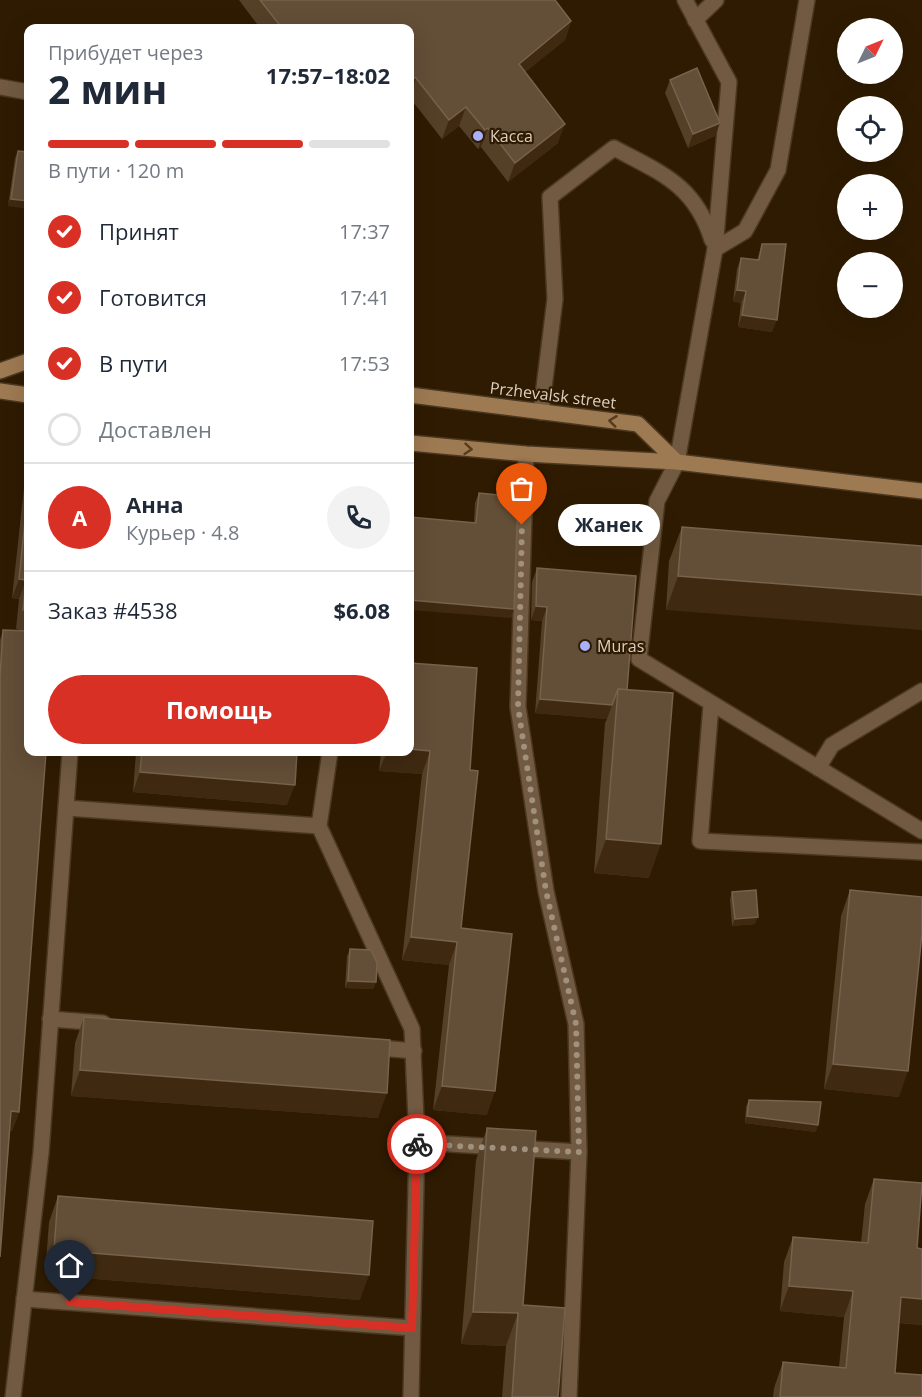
<!DOCTYPE html>
<html lang="ru">
<head>
<meta charset="utf-8">
<style>
  body { margin:0; font-family:"Open Sans",sans-serif; background:#f2f2f3; color:#1f2937; height:100vh; display:flex; flex-direction:column; font-size:22px; white-space:nowrap }
  * { box-sizing:border-box; margin:0 }
  p { font-size:20px; color:#747a83 }
  .icon { flex:none; width:33px; height:33px; fill:none; stroke:currentColor; stroke-width:2; stroke-linecap:round; stroke-linejoin:round }
  .map { position:relative; flex:1; overflow:hidden }
  .details { position:absolute; left:24px; top:24px; width:390px; height:732px; display:flex; flex-direction:column; background:#fff; border-radius:12px; box-shadow:0 6px 24px #0002 }
  .details>* { flex:none }
  .needle { width:39px; rotate:47deg }
  .fabs { position:absolute; left:837px; top:18px; display:grid; gap:12px }
  .fabs a { display:grid; place-items:center; width:66px; height:66px; border-radius:50%; background:#fff; box-shadow:0 6px 24px #0002; font-size:30px }
  .pin { position:absolute; display:grid; place-items:center; width:51px; height:51px; color:#fff; margin:-62px -26px; border-radius:50% 50% 50% 0; rotate:-45deg; box-shadow:0 0 6px #0007 }
  .pin .icon { rotate:45deg }
  .courier { position:absolute; display:grid; place-items:center; width:60px; height:60px; margin:-30px; border:4px solid #d93025; border-radius:50%; background:#fff; color:#222; box-shadow:0 2px 8px #0007 }
  .bubble { position:absolute; height:42px; border-radius:21px; background:#fff; box-shadow:0 6px 24px #0002; font-size:20px; font-weight:700; line-height:42px; text-align:center }
  .overview em { font-style:normal; font-weight:700 }
  .overview div { display:flex; flex-direction:column-reverse }
  .overview { display:flex; align-items:center; justify-content:space-between; height:102px; padding:0 24px }
  h1 { font-size:39px; font-weight:700; line-height:45px }
  .bar { display:grid; grid-template-columns:repeat(4,1fr); gap:9px 6px; align-content:center; height:72px; padding:0 24px }
  .bar i { height:8px; border-radius:4px; background:#e0e1e3 }
  .bar .selected { background:#d93025 }
  .bar p { grid-column:span 4 }
  .line { display:flex; align-items:center; gap:15px; padding:0 24px; border-top:2px solid #e0e1e3 }
  .line div { flex:1 }
  .round { display:grid; place-items:center; flex:none; width:63px; height:63px; border-radius:32px; background:#f2f2f3 }
  ol { padding:0 24px; list-style:none }
  li { display:flex; align-items:center; gap:18px; height:66px }
  li p { margin-inline-start:auto }
  li .icon { padding:6px; border-radius:50%; background:#d93025; color:#fff; stroke-width:4 }
  li:last-child { color:#747a83 }
  li i { width:33px; height:33px; border:3px solid #e0e1e3; border-radius:50% }
  .primary-button { display:flex; gap:12px; margin-top:auto; padding:12px 24px }
  .primary-button a { flex:1; height:69px; border-radius:36px; background:#d93025; color:#fff; font-size:24px; font-weight:700; line-height:69px; text-align:center }
  .map>svg:first-child { display:block }
  .lines { fill:none; stroke-linecap:round; stroke-linejoin:round }
  .lane-casing { stroke:#4b3821; stroke-width:18 }
  .secondary-casing { stroke:#4b3821; stroke-width:18 }
  .lane { stroke:#715a41; stroke-width:15 }
  .secondary { stroke:#9e7a52; stroke-width:15 }
  .wall { fill:#543f27 }
  .shaded-wall { fill:#3f2a11 }
  .building { fill:#634e37; stroke:#76624d; stroke-width:1.5 }
  .oneway { stroke:#563c1e }
  .done { stroke:#a0907e; stroke-width:6; stroke-dasharray:0 10.8 }
  .route { stroke:#d93025; stroke-width:8 }
  .poi-dot { fill:#a9b0fc; stroke:#2f1b02; stroke-width:2 }
  .labels { text-anchor:middle; stroke-width:4.5; stroke-linejoin:round; paint-order:stroke }
  .poi-label { font-size:16px; fill:#ddcfc1; stroke:#2f1b02; text-anchor:start }
  .street-label { font-size:16px; fill:#ddcfc1; stroke:#2f1b02 }
</style>
</head>
<body>
<div class="map">
<svg width="922" height="1397" viewBox="0 0 922 1397">
  <rect width="100%" height="100%" fill="#2f1b02"/>
  <g class="lines">
    <!-- lane casing -->
    <g class="lane-casing">
      <g id="lane">
        <path d="M 685,0 L 729,82 L 715,249 L 677,462 L 657,501 L 639,659 L 922,831"/>
        <path d="M 695,20 L 716,0"/>
        <path d="M 0,87 L 28,92"/>
        <path d="M 715,249 L 745,231 L 778,170 L 807,0"/>
        <path d="M 541,412 L 555,299 L 550,197 L 614,148 C 661,173 695,185 712,240"/>
        <path d="M 526,454 L 518,707 L 546,891 L 576,1024 L 579,1152 L 569,1397"/>
        <path d="M 711,705 L 700,841 L 922,852"/>
        <path d="M 330,752 L 319,826 L 412,1029 L 417,1142 L 411,1397"/>
        <path d="M 818,768 L 832,745 L 922,691"/>
        <path d="M 66,808 L 319,826"/>
        <path d="M 50,1019 L 103,1023"/>
        <path d="M 369,1047 L 414,1051"/>
        <path d="M 417,1142 L 579,1152"/>
        <path d="M 24,1299 L 412,1328"/>
        <path d="M 13,1397 L 41,1153 L 70,752"/>
      </g>
    </g>
    <!-- secondary casing -->
    <g class="secondary-casing">
      <g id="secondary">
        <path d="M 0,371 L 28,361"/>
        <path d="M 0,391 L 28,395"/>
        <path d="M 410,395 L 638,424 L 677,462"/>
        <path d="M 410,443 L 526,454 L 677,462 L 922,491"/>
      </g>
    </g>
    <!-- lane -->
    <use href="#lane" class="lane"/>
    <!-- secondary -->
    <use href="#secondary" class="secondary"/>
  </g>
  <!-- wall -->
  <g class="wall">
    <path d="M 239,0 L 555,0 L 571,21 L 565,40 L 525,72 L 558,143 L 508,182 L 481,147 L 478,149 L 459,126 L 442,139 L 410,98 L 410,28 L 260,28 Z"/>
    <path d="M 670,80 L 715,136 L 688,148 L 665,93 Z"/>
    <path d="M 18,151 L 28,152 L 8,206 L 15,158 Z"/>
    <path d="M 762,244 L 772,332 L 738,327 L 741,303 L 733,301 L 737,269 L 741,258 L 757,260 Z"/>
    <path d="M 28,451 L 28,752 L 19,1112 L 12,1131 L 10,1131 L 0,1257 L 0,640 L 3,630 L 24,631 L 16,629 L 19,599 L 12,598 Z"/>
    <path d="M 479,493 L 514,609 L 511,618 L 474,523 L 475,503 Z"/>
    <path d="M 682,527 L 922,546 L 666,610 L 669,561 Z"/>
    <path d="M 537,568 L 627,690 L 649,878 L 594,873 L 605,723 L 607,719 L 535,713 L 542,621 L 531,620 L 532,582 Z"/>
    <path d="M 410,663 L 470,770 L 461,928 L 487,1115 L 433,1110 L 449,965 L 402,960 L 422,774 L 379,771 L 381,752 L 410,752 Z"/>
    <path d="M 136,752 L 297,752 L 287,805 L 133,792 Z"/>
    <path d="M 850,890 L 899,1097 L 824,1089 L 841,916 Z"/>
    <path d="M 732,892 L 755,924 L 732,926 L 730,899 Z"/>
    <path d="M 350,949 L 376,982 L 373,989 L 345,988 L 347,956 Z"/>
    <path d="M 84,1017 L 378,1118 L 71,1096 L 75,1043 Z"/>
    <path d="M 749,1100 L 816,1132 L 745,1123 L 746,1107 Z"/>
    <path d="M 487,1128 L 523,1305 L 558,1397 L 502,1397 L 506,1346 L 461,1344 L 476,1160 Z"/>
    <path d="M 874,1179 L 917,1248 L 922,1249 L 922,1325 L 899,1323 L 895,1373 L 922,1397 L 773,1397 L 774,1388 L 783,1362 L 839,1367 L 844,1317 L 780,1311 L 784,1262 L 793,1237 L 861,1243 L 865,1204 Z"/>
    <path d="M 58,1196 L 360,1300 L 45,1275 L 49,1222 Z"/>
  </g>
  <!-- shaded-wall -->
  <g class="shaded-wall">
    <path d="M 571,21 L 565,40 L 512,83 L 519,64 Z"/>
    <path d="M 410,77 L 416,78 L 410,97 Z"/>
    <path d="M 466,107 L 459,126 L 442,139 L 449,120 Z"/>
    <path d="M 720,123 L 715,136 L 688,148 L 693,134 Z"/>
    <path d="M 565,124 L 558,143 L 508,182 L 515,163 Z"/>
    <path d="M 488,128 L 481,147 L 478,149 L 485,130 Z"/>
    <path d="M 11,199 L 28,201 L 28,209 L 8,206 Z"/>
    <path d="M 737,290 L 746,291 L 741,303 L 733,301 Z"/>
    <path d="M 742,315 L 777,320 L 772,332 L 738,327 Z"/>
    <path d="M 678,576 L 922,595 L 922,630 L 666,610 Z"/>
    <path d="M 19,579 L 26,580 L 19,599 L 12,598 Z"/>
    <path d="M 410,600 L 514,609 L 511,618 L 410,610 Z"/>
    <path d="M 536,606 L 547,607 L 542,621 L 531,620 Z"/>
    <path d="M 540,699 L 612,705 L 607,719 L 535,713 Z"/>
    <path d="M 410,749 L 430,751 L 422,774 L 379,771 L 387,752 L 410,752 Z"/>
    <path d="M 140,772 L 295,785 L 287,805 L 133,792 Z"/>
    <path d="M 606,839 L 661,844 L 649,878 L 594,873 Z"/>
    <path d="M 758,917 L 755,924 L 732,926 L 735,919 Z"/>
    <path d="M 411,937 L 457,942 L 449,965 L 402,960 Z"/>
    <path d="M 348,981 L 376,982 L 373,989 L 345,988 Z"/>
    <path d="M 833,1064 L 908,1071 L 899,1097 L 824,1089 Z"/>
    <path d="M 80,1070 L 387,1093 L 378,1118 L 71,1096 Z"/>
    <path d="M 442,1086 L 495,1091 L 487,1115 L 433,1110 Z"/>
    <path d="M 11,1111 L 19,1112 L 12,1131 L 4,1130 Z"/>
    <path d="M 747,1116 L 818,1125 L 816,1132 L 745,1123 Z"/>
    <path d="M 54,1250 L 369,1275 L 360,1300 L 45,1275 Z"/>
    <path d="M 789,1286 L 853,1291 L 844,1317 L 780,1311 Z"/>
    <path d="M 901,1297 L 922,1299 L 922,1325 L 892,1322 Z"/>
    <path d="M 473,1312 L 518,1313 L 506,1346 L 461,1344 Z"/>
  </g>
  <!-- building -->
  <g class="building">
    <path d="M 260,0 L 555,0 L 571,21 L 519,64 L 565,124 L 515,163 L 488,128 L 485,130 L 466,107 L 449,120 L 416,78 L 410,77 L 410,28 L 282,28 Z"/>
    <path d="M 697,68 L 720,123 L 693,134 L 670,80 Z"/>
    <path d="M 18,151 L 28,152 L 28,201 L 11,199 Z"/>
    <path d="M 762,244 L 786,244 L 777,320 L 742,315 L 746,291 L 737,290 L 741,258 L 759,260 Z"/>
    <path d="M 28,492 L 28,611 L 23,610 L 26,580 L 19,579 Z"/>
    <path d="M 479,493 L 518,497 L 514,609 L 410,600 L 410,517 L 476,523 Z"/>
    <path d="M 682,527 L 922,546 L 922,595 L 678,576 Z"/>
    <path d="M 537,568 L 636,576 L 627,690 L 618,689 L 612,705 L 540,699 L 547,607 L 536,606 Z"/>
    <path d="M 3,630 L 28,631 L 28,752 L 46,752 L 19,1112 L 11,1111 L 0,1257 L 0,676 Z"/>
    <path d="M 410,663 L 477,668 L 470,770 L 478,771 L 461,928 L 512,934 L 495,1091 L 442,1086 L 457,942 L 411,937 L 430,751 L 410,749 Z"/>
    <path d="M 618,689 L 673,693 L 661,844 L 606,839 Z"/>
    <path d="M 142,752 L 297,752 L 295,785 L 140,772 Z"/>
    <path d="M 756,890 L 758,917 L 735,919 L 732,892 Z"/>
    <path d="M 850,890 L 922,897 L 922,933 L 908,1071 L 833,1064 Z"/>
    <path d="M 350,949 L 371,950 L 377,963 L 376,982 L 348,981 Z"/>
    <path d="M 84,1017 L 390,1040 L 387,1093 L 80,1070 Z"/>
    <path d="M 749,1100 L 821,1102 L 818,1125 L 747,1116 Z"/>
    <path d="M 487,1128 L 536,1131 L 523,1305 L 565,1308 L 558,1397 L 512,1397 L 518,1313 L 473,1312 Z"/>
    <path d="M 874,1179 L 922,1183 L 917,1248 L 922,1249 L 922,1299 L 901,1297 L 895,1373 L 922,1375 L 922,1397 L 780,1397 L 783,1362 L 846,1368 L 853,1291 L 789,1286 L 793,1237 L 868,1243 Z"/>
    <path d="M 58,1196 L 373,1221 L 369,1275 L 54,1250 Z"/>
  </g>
  <!-- one-way arrows -->
  <defs><path id="oneway-chevron" d="M-2-3.5L2.5 0L-2 3.5" fill="none" stroke-width="1.6" stroke-linecap="round" stroke-linejoin="round" transform="scale(1.5)"/></defs>
  <g class="oneway">
    <use href="#oneway-chevron" transform="translate(613 421) rotate(-173)"/>
    <use href="#oneway-chevron" transform="translate(468 449) rotate(5)"/>
  </g>
  <g class="lines">
    <!-- done -->
    <path class="done" d="M 417,1144 L 579,1152 L 576,1024 L 546,891 L 518,707 L 522,525"/>
    <!-- route -->
    <path class="route" d="M 70,1302 L 412,1328 L 417,1144"/>
  </g>
  <!-- markers -->
  <g class="poi-dot">
    <circle cx="478" cy="136" r="6"/>
    <circle cx="585" cy="646" r="6"/>
  </g>
  <g class="labels">
    <!-- poi labels -->
    <g class="poi-label">
      <text x="490" y="142">Касса</text>
      <text x="597" y="652">Muras</text>
    </g>
    <!-- street labels -->
    <g class="street-label">
      <text transform="translate(553 395) rotate(7)" y="6">Przhevalsk street</text>
    </g>
  </g>
</svg>
<div class="fabs">
<a><svg class="needle" viewBox="-14 -14 28 28"><path d="M0-13l5 13h-10z" fill="#e53935"/><path d="M0 13l5-13h-10z" fill="#747a83"/></svg></a>
<a><svg class="icon" aria-label="locate" viewBox="0 0 24 24"><circle cx="12" cy="12" r="6"/><path d="M12 2v4M12 18v4M2 12h4M18 12h4"/></svg></a>
<a>+</a>
<a>−</a>
</div>
<div class="pin" style="left:522px;top:525px;background:#ea580c"><svg class="icon" aria-label="bag" viewBox="0 0 24 24"><path d="M5 8h14l-1 12H6zM9 8a3 3 0 0 1 6 0"/></svg></div>
<div class="pin" style="left:70px;top:1302px;background:#1f2937"><svg class="icon" aria-label="home" viewBox="0 0 24 24"><path d="M3 11l9-7 9 7M6 9v11h12V9"/></svg></div>
<div class="courier" style="left:417px;top:1144px"><svg class="icon" aria-label="bike" viewBox="0 0 24 24"><circle cx="6" cy="16" r="4"/><circle cx="18" cy="16" r="4"/><path d="M6 16l4-8h5l3 8M10 8l3 8H6M13 5h3"/></svg></div>
<div class="bubble" style="left:558px;top:504px;width:102px">Жанек</div>
<section class="details">
<div class="overview"><div><h1>2 мин</h1><p>Прибудет через</p></div><em>17:57–18:02</em></div>
<div class="bar"><i class="selected"></i><i class="selected"></i><i class="selected"></i><i></i><p>В пути · 120 m</p></div>
<ol>
<li><svg class="icon" aria-label="check" viewBox="0 0 24 24"><path d="M5 12l5 5 9-10"/></svg>Принят<p>17:37</p></li>
<li><svg class="icon" aria-label="check" viewBox="0 0 24 24"><path d="M5 12l5 5 9-10"/></svg>Готовится<p>17:41</p></li>
<li><svg class="icon" aria-label="check" viewBox="0 0 24 24"><path d="M5 12l5 5 9-10"/></svg>В пути<p>17:53</p></li>
<li><i></i>Доставлен</li>
</ol>
<div class="line" style="height:108px"><b class="round" style="background:#d93025;color:#fff">А</b><div><b>Анна</b><p>Курьер · 4.8</p></div><a class="round"><svg class="icon" aria-label="phone" viewBox="0 0 24 24"><path d="M5 4h4l2 5-3 2q2 4 5 5l2-3 5 2v4C11 20 4 13 5 4z"/></svg></a></div>
<div class="line" style="height:78px"><div>Заказ #4538</div><b>$6.08</b></div>
<div class="primary-button"><a>Помощь</a></div>
</section>
</div>
</body>
</html>
